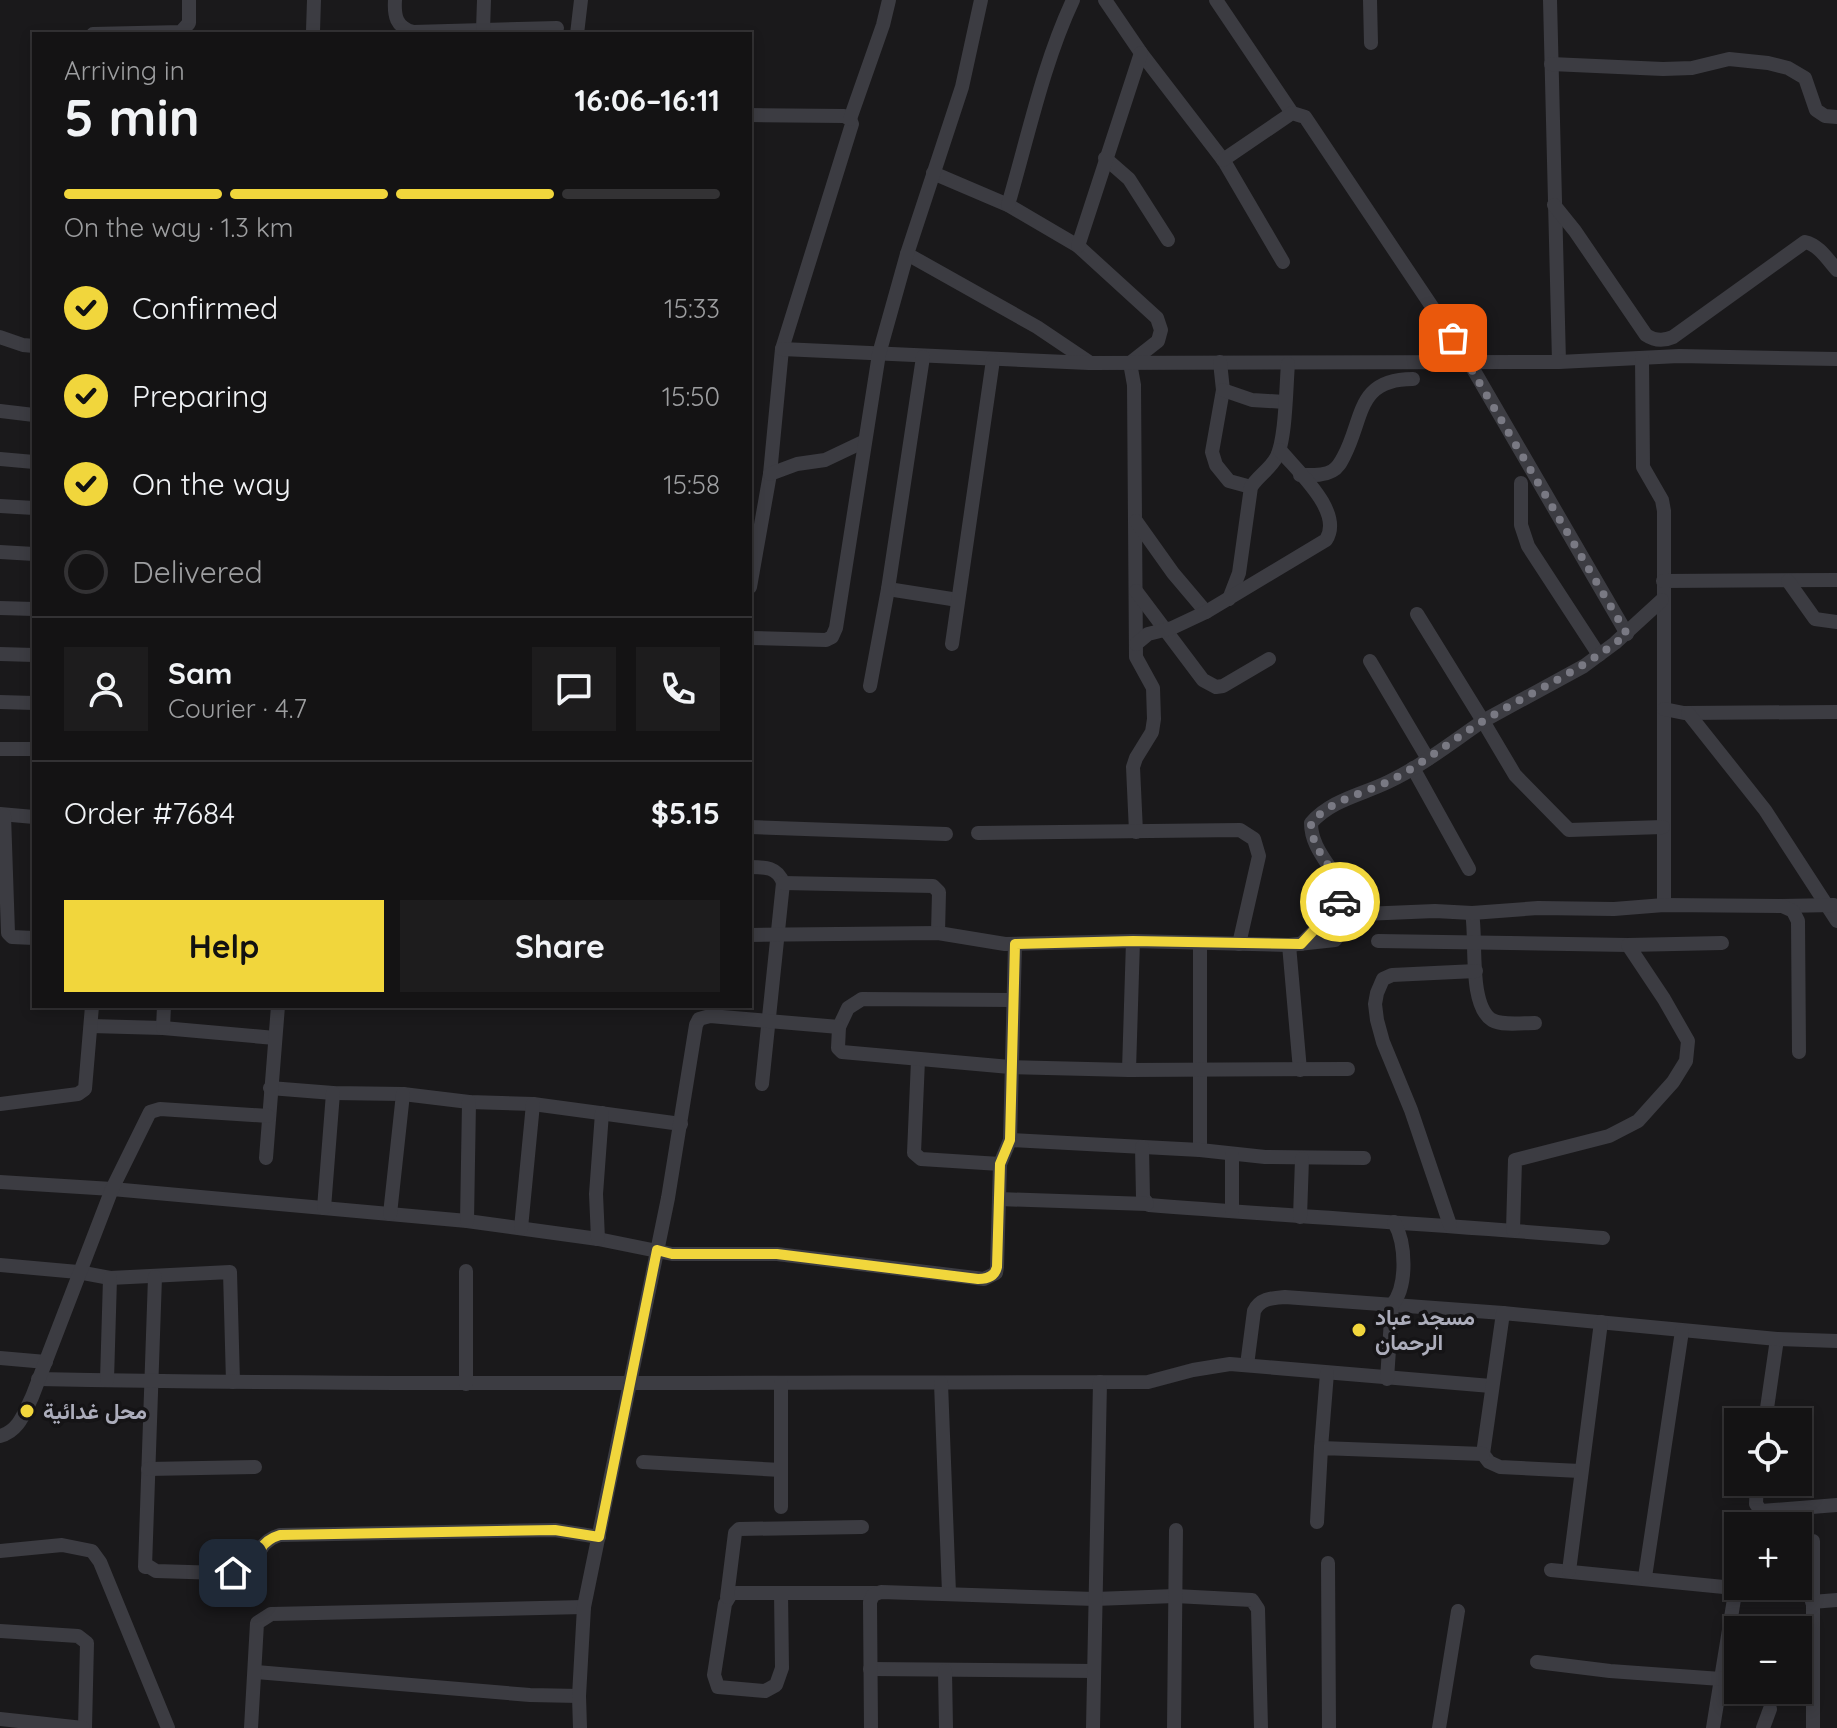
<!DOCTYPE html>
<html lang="en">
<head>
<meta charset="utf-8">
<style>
  body { margin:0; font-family:Quicksand,Vazirmatn,sans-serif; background:#1d1c1d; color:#f1f3f6; height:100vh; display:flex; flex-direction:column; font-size:30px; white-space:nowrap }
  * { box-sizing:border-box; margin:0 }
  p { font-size:26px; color:#9d9ea0 }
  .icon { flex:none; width:44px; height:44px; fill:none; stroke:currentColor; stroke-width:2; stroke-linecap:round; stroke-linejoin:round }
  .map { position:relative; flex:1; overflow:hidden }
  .details { position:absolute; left:32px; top:32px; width:720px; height:976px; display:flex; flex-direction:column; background:#141314; border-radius:0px; box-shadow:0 4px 12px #0003,0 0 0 2px #333234 }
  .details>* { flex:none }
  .buttons { position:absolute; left:1724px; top:1408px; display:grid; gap:16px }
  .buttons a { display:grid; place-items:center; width:88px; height:88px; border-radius:0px; background:#141314; box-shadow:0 4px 12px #0003,0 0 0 2px #333234; font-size:40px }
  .pin { position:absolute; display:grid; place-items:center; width:68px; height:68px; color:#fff; margin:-34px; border-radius:16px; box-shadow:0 4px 12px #0006 }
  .courier { position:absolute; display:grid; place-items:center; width:80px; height:80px; margin:-40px; border:6px solid #f1d63c; border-radius:50%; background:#fff; color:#222; box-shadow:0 2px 10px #0007 }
  .summary em { font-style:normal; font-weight:700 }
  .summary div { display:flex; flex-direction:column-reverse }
  .summary { display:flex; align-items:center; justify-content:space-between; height:136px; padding:0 32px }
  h1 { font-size:52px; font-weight:700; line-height:60px }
  .bar { display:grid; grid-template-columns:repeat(4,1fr); gap:12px 8px; align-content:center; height:96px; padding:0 32px }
  .bar i { height:10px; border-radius:6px; background:#333234 }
  .bar .selected { background:#f1d63c }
  .bar p { grid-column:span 4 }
  .line { display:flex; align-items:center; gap:20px; padding:0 32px; border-top:2px solid #333234 }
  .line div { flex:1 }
  .round { display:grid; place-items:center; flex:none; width:84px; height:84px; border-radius:0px; background:#1d1c1d }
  ol { padding:0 32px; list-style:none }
  li { display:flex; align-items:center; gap:24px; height:88px }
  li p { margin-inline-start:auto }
  li .icon { padding:8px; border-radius:50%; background:#f1d63c; color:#111; stroke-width:4 }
  li:last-child { color:#9d9ea0 }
  li i { width:44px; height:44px; border:4px solid #333234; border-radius:50% }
  .action { display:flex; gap:16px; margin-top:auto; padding:16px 32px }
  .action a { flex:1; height:92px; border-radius:0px; background:#f1d63c; color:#111; font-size:32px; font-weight:700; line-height:92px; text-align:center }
  .action a+a { background:#1d1c1d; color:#f1f3f6 }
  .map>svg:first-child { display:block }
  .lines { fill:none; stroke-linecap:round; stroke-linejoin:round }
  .minor { stroke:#3c3c42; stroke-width:14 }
  .done { stroke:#797983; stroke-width:8; stroke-dasharray:0 14.4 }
  .route { stroke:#f1d63c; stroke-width:10 }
  .poi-dot { fill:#f1d63c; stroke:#151416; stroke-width:3 }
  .labels { text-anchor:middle; stroke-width:7; stroke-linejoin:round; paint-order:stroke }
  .poi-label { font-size:22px; font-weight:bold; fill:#acadbb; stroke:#151416; text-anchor:start }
</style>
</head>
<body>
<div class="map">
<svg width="1837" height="1728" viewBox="0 0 1837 1728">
  <rect width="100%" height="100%" fill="#1a191b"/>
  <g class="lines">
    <!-- minor -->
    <g class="minor">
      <path d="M 395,0 C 394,16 396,27 413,32 L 557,28"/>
      <path d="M 1105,0 L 1141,53 L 1224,161 L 1283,262"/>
      <path d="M 1216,0 L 1292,113"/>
      <path d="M 1370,0 L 1371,43"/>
      <path d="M 1550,0 L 1559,362"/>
      <path d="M 483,30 L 484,0"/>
      <path d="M 313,31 L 314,0"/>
      <path d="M 93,34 L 181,32 L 189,23 L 189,0"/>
      <path d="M 577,34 L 581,0"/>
      <path d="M 1551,64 L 1663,69 L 1692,68 L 1729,59 L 1768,63 L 1788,68 L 1805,78 L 1816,110 L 1825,116 L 1837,117"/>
      <path d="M 750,115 L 844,116 L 850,119 L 852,124 L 782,349 L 770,474 L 750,587"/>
      <path d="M 850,119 L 883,25 L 889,0"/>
      <path d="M 1105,158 L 1129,179 L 1168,240"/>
      <path d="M 1223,160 L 1292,113 L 1305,117 L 1469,362 L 1627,634"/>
      <path d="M 933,173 L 1008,205 L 1078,246 L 1157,318 L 1161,330 L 1158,341 L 1130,363 L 1134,385 L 1136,657 L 1153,688 L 1154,719 L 1152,732 L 1136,758 L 1133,767 L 1136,832"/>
      <path d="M 1008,205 C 1028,137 1043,64 1073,0"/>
      <path d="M 1554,205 L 1575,231 L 1646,335 C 1655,341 1664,341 1673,337 L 1805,242 C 1819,245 1828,260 1837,270"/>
      <path d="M 1078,246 L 1141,53"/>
      <path d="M 907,254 L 1037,327 L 1089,362"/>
      <path d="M 0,337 L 23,345 L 34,346"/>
      <path d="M 782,349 L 1089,363 L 1559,362 L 1679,356 L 1837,359"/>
      <path d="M 1642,358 L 1643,467 L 1662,500 L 1664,511 L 1664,905"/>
      <path d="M 1220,362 L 1223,390 L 1212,452 L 1216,465 L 1229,481 L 1251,487"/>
      <path d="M 1223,390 L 1252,400 L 1285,402"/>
      <path d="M 0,411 L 34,415"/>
      <path d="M 0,459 L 34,462"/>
      <path d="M 770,474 L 797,464 L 825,460 L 865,441"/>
      <path d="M 1300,475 C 1311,475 1323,476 1332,471 C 1338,468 1341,462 1344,456 C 1364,418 1356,379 1413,379"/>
      <path d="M 1521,483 L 1521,525 L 1528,546 L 1599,655"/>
      <path d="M 0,506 L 34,508"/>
      <path d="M 1136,521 L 1173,573 L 1206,612"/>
      <path d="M 0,552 L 34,554"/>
      <path d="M 1663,581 L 1837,580"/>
      <path d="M 1788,581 L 1815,619 L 1837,622"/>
      <path d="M 888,589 L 958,600"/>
      <path d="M 1136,591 L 1203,680 L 1216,687 L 1223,686 L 1269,659"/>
      <path d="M 1229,599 L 1239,573 L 1251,487 C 1258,476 1270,469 1276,458 C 1286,441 1286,386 1288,364"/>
      <path d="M 1662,600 L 1615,643 L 1584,666 L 1483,721 L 1515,775 L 1569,830 L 1663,827"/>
      <path d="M 0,608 L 34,609"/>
      <path d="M 750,638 L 826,640 L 832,637 L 836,628 L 879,354 L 907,254 L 962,87 L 981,0"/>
      <path d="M 952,644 L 993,360"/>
      <path d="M 1136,644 L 1148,634 L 1172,628 L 1206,612 L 1326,540 C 1344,512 1298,472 1280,450"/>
      <path d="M 0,654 L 34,655"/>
      <path d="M 1370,661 L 1428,759"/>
      <path d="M 870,686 L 888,589 L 923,357"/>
      <path d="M 0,702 L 34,703"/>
      <path d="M 1664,709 L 1684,713 L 1837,712"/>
      <path d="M 1688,713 L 1765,810 L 1837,921"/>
      <path d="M 0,749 L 34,749"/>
      <path d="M 1413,768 L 1469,869"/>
      <path d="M 0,814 L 34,817"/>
      <path d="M 4,815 L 8,933 L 12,937 L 34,938"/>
      <path d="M 750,827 L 946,834"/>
      <path d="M 978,833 L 1240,830 L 1254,839 L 1259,856 L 1239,944"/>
      <path d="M 750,867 C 765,867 778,867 783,883 L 762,1084"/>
      <path d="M 783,883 L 933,886 L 939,892 L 938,933"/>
      <path d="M 1782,906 L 1834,905"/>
      <path d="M 1472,913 C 1477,939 1468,1005 1492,1020 C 1503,1026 1522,1023 1535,1023"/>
      <path d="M 750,935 L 938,933 L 1005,944 L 1133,941 L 1289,945 L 1335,940 L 1354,915 L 1363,914 L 1435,911 L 1472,913 L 1538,908 L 1614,909 L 1664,905 L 1782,906 L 1793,911 L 1798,921 L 1799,1052"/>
      <path d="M 1378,941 L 1628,945"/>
      <path d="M 1200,944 L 1200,1150"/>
      <path d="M 1301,944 L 1333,913 L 1344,896 C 1337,869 1311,852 1311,823 C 1331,800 1361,795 1388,782 C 1422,766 1452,742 1483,721 L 1417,614"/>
      <path d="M 1289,945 L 1300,1070"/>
      <path d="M 91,1026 L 163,1028 L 275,1038"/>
      <path d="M 839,1027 L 848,1008 L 862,999 L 1013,1000"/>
      <path d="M 163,1028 L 164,1006"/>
      <path d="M 918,1060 L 914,1153 L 921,1159 L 1000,1164"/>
      <path d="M 1129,1070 L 1133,941"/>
      <path d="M 270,1088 L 333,1093 L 403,1094 L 469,1102 L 533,1104 L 681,1124"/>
      <path d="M 0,1104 L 78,1094 L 85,1089 L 92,1006"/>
      <path d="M 1010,1140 L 1200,1150 L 1265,1157 L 1364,1158"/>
      <path d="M 1142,1147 L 1143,1198 L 1149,1205 C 1300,1217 1452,1225 1603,1238"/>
      <path d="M 266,1158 L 278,1006"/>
      <path d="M 0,1182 L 112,1189 L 467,1221 L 598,1239 L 672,1254 L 777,1254 L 984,1279 L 996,1273 L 997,1267 L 1000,1164 L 1010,1140 L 1015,944"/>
      <path d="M 999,1199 L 1147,1204"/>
      <path d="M 324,1208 L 333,1093"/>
      <path d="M 1232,1211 L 1232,1155"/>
      <path d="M 390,1214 L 403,1094"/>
      <path d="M 1300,1217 L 1302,1159"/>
      <path d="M 467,1221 L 469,1102"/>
      <path d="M 1450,1225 L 1411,1110 L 1383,1042 L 1377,1020 L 1375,1004 L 1377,993 L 1383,979 L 1392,975 L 1476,971"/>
      <path d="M 521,1228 L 533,1104"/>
      <path d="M 1513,1230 L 1515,1160 L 1609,1136 L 1638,1121 L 1673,1082 L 1686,1061 L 1688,1041 L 1664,999 L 1628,945 L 1722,943"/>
      <path d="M 598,1239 L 596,1194 L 602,1113"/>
      <path d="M 0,1265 L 78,1272 L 110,1278 L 230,1272 L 233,1382"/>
      <path d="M 155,1277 L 145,1567 L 148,1566 L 156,1571 L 254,1574"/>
      <path d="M 0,1358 L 46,1362"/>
      <path d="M 1247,1365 L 1254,1311 C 1260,1298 1273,1298 1285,1297 L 1503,1313"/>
      <path d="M 38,1379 C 408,1386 778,1382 1148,1382 L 1193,1370 L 1230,1364 L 1491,1386"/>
      <path d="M 1387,1379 L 1392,1305 C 1408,1286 1406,1243 1394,1222"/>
      <path d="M 107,1380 L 110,1278"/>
      <path d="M 941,1383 L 949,1593"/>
      <path d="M 466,1384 L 466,1271"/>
      <path d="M 1765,1422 L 1777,1339"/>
      <path d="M 0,1436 C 19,1431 24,1413 32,1397 L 112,1189 L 150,1112 L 160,1109 L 268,1116"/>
      <path d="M 1321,1448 L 1327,1373"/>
      <path d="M 643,1462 L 781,1470"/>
      <path d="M 148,1469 L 255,1467"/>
      <path d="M 1580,1471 L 1500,1467 L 1489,1462 L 1483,1454 L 1503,1313 L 1777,1339 L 1837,1341"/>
      <path d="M 1757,1482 L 1756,1504 L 1761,1511 L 1837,1505"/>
      <path d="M 781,1507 L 781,1383"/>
      <path d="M 1317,1522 L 1321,1448 L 1483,1454"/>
      <path d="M 0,1551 L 62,1545 L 92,1551 L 100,1562 L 168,1728"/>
      <path d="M 1328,1563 L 1329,1728"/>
      <path d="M 1551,1570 L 1734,1588 L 1735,1593 L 1713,1728"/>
      <path d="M 1569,1571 L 1601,1322"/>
      <path d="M 1645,1577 L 1682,1331"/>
      <path d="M 781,1593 L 782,1668 L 776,1685 L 765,1691 L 718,1687 L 714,1675 L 725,1604 L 731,1594 L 736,1593 L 876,1593"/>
      <path d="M 257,1596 C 254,1571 252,1543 280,1535 L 555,1530 L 599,1537"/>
      <path d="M 727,1597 L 735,1533 L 739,1529 L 862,1527"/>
      <path d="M 1812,1602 L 1837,1600"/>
      <path d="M 0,1631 L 78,1636 L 87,1643 L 85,1728"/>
      <path d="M 1537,1662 L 1610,1671 L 1721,1679"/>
      <path d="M 870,1669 L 1094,1671"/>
      <path d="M 945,1671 L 946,1728"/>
      <path d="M 256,1672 L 530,1695 L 579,1696"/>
      <path d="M 0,1719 L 83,1728"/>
      <path d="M 251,1728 L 257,1623 L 271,1614 L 584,1607"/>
      <path d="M 580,1728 L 579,1696 L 584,1607 L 668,1198 L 696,1025 L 699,1019 L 710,1016 L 839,1027 L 838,1048 L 842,1052 L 1010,1067 L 1129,1070 L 1348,1069"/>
      <path d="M 871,1728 L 870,1602 L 873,1595 L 881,1592 L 1095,1599 L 1175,1596 L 1252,1600 L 1258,1609 L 1261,1728"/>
      <path d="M 1093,1728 L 1100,1382"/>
      <path d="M 1174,1728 L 1176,1530"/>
      <path d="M 1439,1728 L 1458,1611"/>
      <path d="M 1763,1728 L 1770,1709"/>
      <path d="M 1813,1728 L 1813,1541"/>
    </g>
  </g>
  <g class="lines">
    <!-- done -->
    <path class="done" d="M 1340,902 L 1344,896 C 1337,869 1311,852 1311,823 C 1332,798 1369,793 1397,777 C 1428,760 1455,738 1485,720 C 1533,691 1583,670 1627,634 L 1453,338"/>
    <!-- route -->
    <path class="route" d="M 233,1573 L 254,1574 C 257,1554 260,1541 280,1535 L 555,1530 L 599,1537 L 657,1250 L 672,1254 L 777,1254 L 978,1279 C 988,1279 995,1276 997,1267 L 1000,1164 L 1010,1140 L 1015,944 L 1133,941 L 1301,944 L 1340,902"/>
  </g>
  <!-- markers -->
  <g class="poi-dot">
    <circle cx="1359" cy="1330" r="8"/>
    <circle cx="27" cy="1411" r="8"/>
  </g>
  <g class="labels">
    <!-- poi labels -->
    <g class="poi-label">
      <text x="1375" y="1325">مسجد عباد<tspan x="1375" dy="25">الرحمان</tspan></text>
      <text x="43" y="1419">محل غدائية</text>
    </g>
  </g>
</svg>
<div class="buttons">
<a><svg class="icon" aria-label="locate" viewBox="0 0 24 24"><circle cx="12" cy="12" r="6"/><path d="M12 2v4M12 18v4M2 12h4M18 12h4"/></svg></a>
<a>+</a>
<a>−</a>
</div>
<div class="pin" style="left:1453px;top:338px;background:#ea580c"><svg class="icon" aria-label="bag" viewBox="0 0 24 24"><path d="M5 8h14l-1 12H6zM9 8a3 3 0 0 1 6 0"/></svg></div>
<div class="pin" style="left:233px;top:1573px;background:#1f2937"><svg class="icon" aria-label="home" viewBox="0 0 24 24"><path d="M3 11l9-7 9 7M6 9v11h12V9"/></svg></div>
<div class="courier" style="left:1340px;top:902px"><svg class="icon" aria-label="car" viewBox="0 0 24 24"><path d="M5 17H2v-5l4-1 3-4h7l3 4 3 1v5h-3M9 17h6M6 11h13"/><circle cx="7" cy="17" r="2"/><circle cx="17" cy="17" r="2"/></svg></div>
<section class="details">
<div class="summary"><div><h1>5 min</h1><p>Arriving in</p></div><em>16:06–16:11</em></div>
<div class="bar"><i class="selected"></i><i class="selected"></i><i class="selected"></i><i></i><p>On the way · 1.3 km</p></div>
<ol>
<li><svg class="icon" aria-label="check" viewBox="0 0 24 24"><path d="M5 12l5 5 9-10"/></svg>Confirmed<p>15:33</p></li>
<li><svg class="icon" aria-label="check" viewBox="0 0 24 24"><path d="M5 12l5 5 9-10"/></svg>Preparing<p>15:50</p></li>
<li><svg class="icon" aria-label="check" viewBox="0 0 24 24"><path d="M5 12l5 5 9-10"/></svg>On the way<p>15:58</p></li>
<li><i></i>Delivered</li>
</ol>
<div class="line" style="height:144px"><a class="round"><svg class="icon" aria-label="person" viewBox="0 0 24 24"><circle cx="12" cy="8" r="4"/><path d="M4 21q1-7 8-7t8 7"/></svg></a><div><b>Sam</b><p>Courier · 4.7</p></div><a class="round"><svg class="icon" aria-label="chat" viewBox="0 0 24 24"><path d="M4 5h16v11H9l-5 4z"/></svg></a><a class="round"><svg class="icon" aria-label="phone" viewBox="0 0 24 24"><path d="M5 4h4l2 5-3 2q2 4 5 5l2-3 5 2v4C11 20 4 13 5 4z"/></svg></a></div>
<div class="line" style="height:104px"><div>Order #7684</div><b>$5.15</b></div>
<div class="action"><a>Help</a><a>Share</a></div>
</section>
</div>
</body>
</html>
